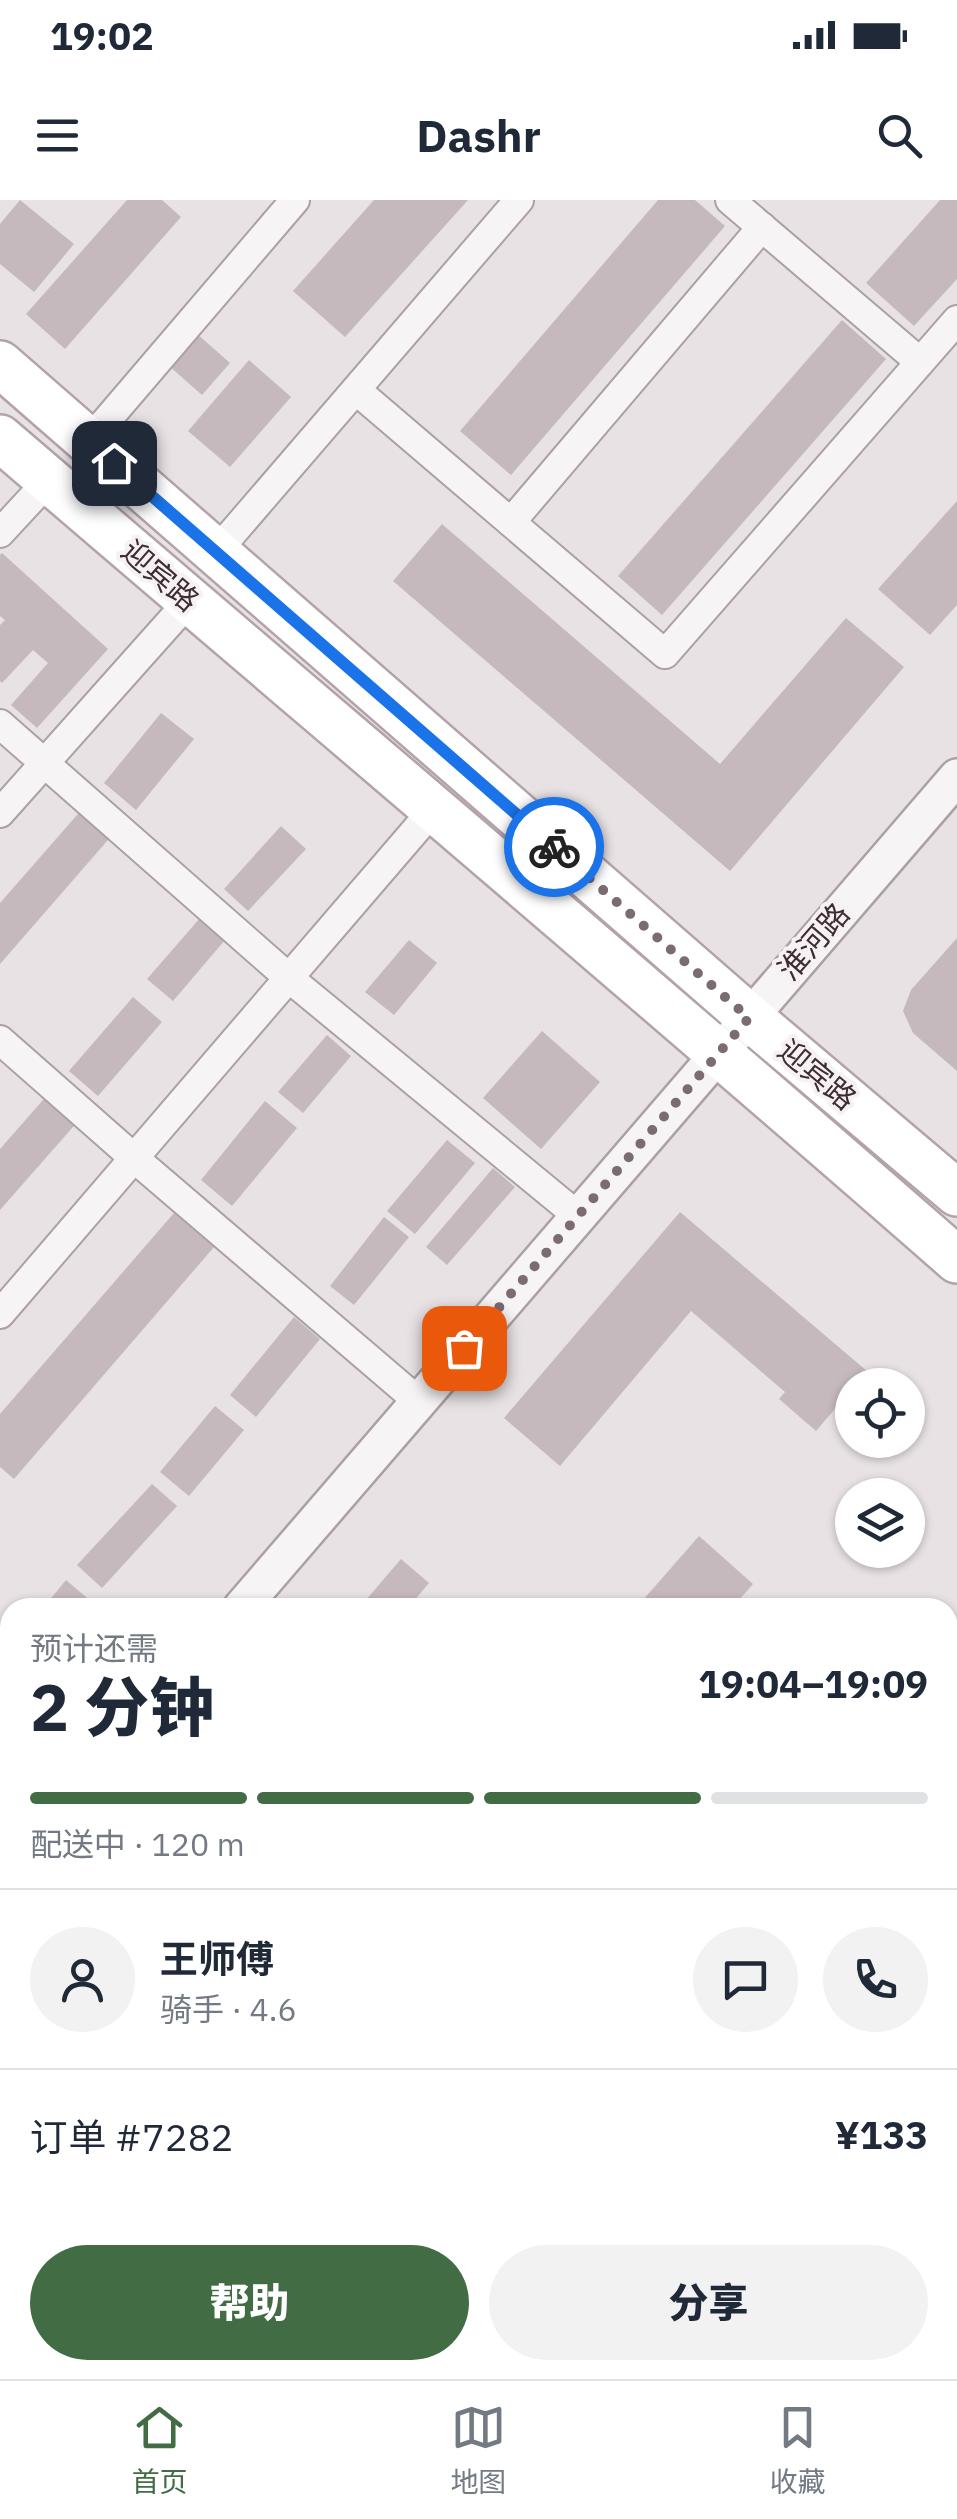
<!DOCTYPE html>
<html lang="zh">
<head>
<meta charset="utf-8">
<style>
  body { margin:0; font-family:"IBM Plex Sans","Noto Sans SC",sans-serif; background:#f2f2f3; color:#1f2937; height:100vh; display:flex; flex-direction:column; font-size:38px; white-space:nowrap }
  * { box-sizing:border-box; margin:0 }
  p { font-size:32px; color:#747a83 }
  .icon { flex:none; width:55px; height:55px; fill:none; stroke:currentColor; stroke-width:2; stroke-linecap:round; stroke-linejoin:round }
  .map { position:relative; flex:1; overflow:hidden }
  .sheet { position:absolute; left:0px; top:1398px; width:958px; height:782px; display:flex; flex-direction:column; background:#fff; border-radius:30px 30px 0 0; box-shadow:0 2px 8px #0004 }
  .sheet>* { flex:none }
  .fabs { position:absolute; left:835px; top:1168px; display:grid; gap:20px }
  .fabs a { display:grid; place-items:center; width:90px; height:90px; border-radius:50%; background:#fff; box-shadow:0 2px 8px #0004; font-size:50px }
  .pin { position:absolute; display:grid; place-items:center; width:85px; height:85px; color:#fff; margin:-42px; border-radius:20px; box-shadow:0 5px 15px #0006 }
  .courier { position:absolute; display:grid; place-items:center; width:100px; height:100px; margin:-50px; border:8px solid #1a73e8; border-radius:50%; background:#fff; color:#222; box-shadow:0 2px 12px #0007 }
  .summary em { font-style:normal; font-weight:800 }
  .summary div { display:flex; flex-direction:column-reverse }
  .summary { display:flex; align-items:center; justify-content:space-between; height:170px; padding:0 30px }
  h1 { font-size:65px; font-weight:800; line-height:75px }
  .bar { display:grid; grid-template-columns:repeat(4,1fr); gap:15px 10px; align-content:center; height:120px; padding:0 30px }
  .bar i { height:12px; border-radius:8px; background:#e0e1e3 }
  .bar .active { background:#426d44 }
  .bar p { grid-column:span 4 }
  .line { display:flex; align-items:center; gap:25px; padding:0 30px; border-top:2px solid #e0e1e3 }
  .line div { flex:1 }
  .round { display:grid; place-items:center; flex:none; width:105px; height:105px; border-radius:52px; background:#f2f2f3 }
  .primary-button { display:flex; gap:20px; margin-top:auto; padding:20px 30px }
  .primary-button a { flex:1; height:115px; border-radius:60px; background:#426d44; color:#fff; font-size:40px; font-weight:800; line-height:115px; text-align:center }
  .primary-button a+a { background:#f2f2f3; color:#1f2937 }
  .status { display:flex; justify-content:space-between; align-items:center; height:70px; padding:0 50px; background:#fff; direction:ltr }
  .status svg { height:28px; fill:currentColor }
  header { display:flex; justify-content:space-between; align-items:center; height:130px; padding:0 30px; background:#fff; font-size:45px; font-weight:800 }
  .tab-bar { display:flex; justify-content:space-around; align-items:center; height:140px; border-top:2px solid #e0e1e3; background:#fff; font-size:28px; color:#747a83 }
  .tab-bar a { display:grid; justify-items:center; gap:5px }
  .tab-bar .active { color:#426d44 }
  .map>svg:first-child { display:block }
  .building { fill:#c5b9be }
  .lines { fill:none; stroke-linecap:round; stroke-linejoin:round }
  .minor-casing { stroke:#aba0a5; stroke-width:32 }
  .tertiary-casing { stroke:#aba0a5; stroke-width:40 }
  .secondary-casing { stroke:#aba0a5; stroke-width:45 }
  .primary-casing { stroke:#b3a2aa; stroke-width:50 }
  .minor { stroke:#f7f4f5; stroke-width:28 }
  .tertiary { stroke:#f7f4f5; stroke-width:35 }
  .secondary { stroke:#fff; stroke-width:40 }
  .primary { stroke:#fff; stroke-width:45 }
  .done { stroke:#7a6c72; stroke-width:10; stroke-dasharray:0 18 }
  .route { stroke:#1a73e8; stroke-width:12 }
  .labels { text-anchor:middle; stroke-width:8; stroke-linejoin:round; paint-order:stroke }
  .street-label { font-size:30px; fill:#3e2c34; stroke:#f6f1f3 }
</style>
</head>
<body>
<div class="status"><b>19:02</b><svg viewBox="0 0 49 12"><path d="M0 12V9h3v3zM5 12V6h3v6zM10 12V3h3v9zM15 12V0h3v12zM26 1h20v11H26zM47 4h2v5h-2z"/></svg></div>
<header><svg class="icon" aria-label="menu" viewBox="0 0 24 24"><path d="M4 6h16M4 12h16M4 18h16"/></svg>Dashr<svg class="icon" aria-label="search" viewBox="0 0 24 24"><circle cx="10" cy="10" r="6"/><path d="M15 15l6 6"/></svg></header>
<div class="map">
<svg width="957" height="2179" viewBox="0 0 957 2179">
  <rect width="100%" height="100%" fill="#e8e2e5"/>
  <!-- building -->
  <g class="building">
    <path d="M 20,0 L 74,44 L 34,92 L 0,64 L 0,24 Z"/>
    <path d="M 127,0 L 162,0 L 181,17 L 65,149 L 26,114 Z"/>
    <path d="M 374,0 L 468,0 L 345,137 L 293,91 Z"/>
    <path d="M 658,0 L 695,0 L 725,26 L 511,275 L 460,231 Z"/>
    <path d="M 940,0 L 957,0 L 957,79 L 914,126 L 866,83 Z"/>
    <path d="M 842,120 L 886,159 L 662,415 L 618,376 Z"/>
    <path d="M 196,133 L 230,163 L 202,195 L 168,165 Z"/>
    <path d="M 249,160 L 291,197 L 230,267 L 188,231 Z"/>
    <path d="M 957,301 L 957,405 L 930,435 L 878,389 Z"/>
    <path d="M 442,324 L 720,564 L 846,418 L 904,467 L 730,671 L 393,381 Z"/>
    <path d="M 2,353 L 108,449 L 37,528 L 11,505 L 48,463 L 33,450 L 2,483 L 0,481 L 0,425 L 5,420 L 0,416 L 0,355 Z"/>
    <path d="M 161,513 L 194,539 L 136,610 L 104,583 Z"/>
    <path d="M 84,607 L 114,633 L 0,764 L 0,703 Z"/>
    <path d="M 281,626 L 306,649 L 248,711 L 224,689 Z"/>
    <path d="M 200,718 L 225,740 L 173,801 L 147,779 Z"/>
    <path d="M 957,738 L 957,871 L 913,833 L 903,811 L 911,790 Z"/>
    <path d="M 409,740 L 437,763 L 394,815 L 365,792 Z"/>
    <path d="M 133,797 L 162,822 L 98,896 L 69,871 Z"/>
    <path d="M 542,831 L 600,882 L 541,949 L 483,898 Z"/>
    <path d="M 327,835 L 351,856 L 303,913 L 278,892 Z"/>
    <path d="M 50,892 L 80,919 L 0,1010 L 0,949 Z"/>
    <path d="M 265,901 L 297,928 L 232,1006 L 201,980 Z"/>
    <path d="M 447,940 L 475,963 L 415,1034 L 387,1011 Z"/>
    <path d="M 493,968 L 515,987 L 447,1065 L 426,1047 Z"/>
    <path d="M 680,1012 L 868,1172 L 856,1185 L 852,1185 L 852,1189 L 816,1231 L 779,1199 L 785,1192 L 691,1111 L 560,1266 L 504,1218 Z"/>
    <path d="M 174,1013 L 214,1047 L 14,1279 L 0,1267 L 0,1214 Z"/>
    <path d="M 384,1017 L 409,1037 L 354,1105 L 330,1086 Z"/>
    <path d="M 294,1117 L 320,1139 L 256,1217 L 230,1195 Z"/>
    <path d="M 215,1206 L 244,1230 L 189,1296 L 160,1272 Z"/>
    <path d="M 152,1284 L 177,1306 L 102,1388 L 77,1365 Z"/>
    <path d="M 699,1336 L 753,1384 L 732,1408 L 636,1408 Z"/>
    <path d="M 401,1359 L 429,1383 L 408,1408 L 359,1408 Z"/>
    <path d="M 66,1380 L 93,1403 L 89,1408 L 43,1408 Z"/>
    <path d="M 10,1815 L 10,1876 L 0,1887 L 0,1825 Z"/>
    <path d="M 957,1841 L 957,1947 L 948,1957 L 948,1852 Z"/>
    <path d="M 297,2170 L 340,2170 L 332,2179 L 307,2179 Z"/>
    <path d="M 482,2170 L 529,2170 L 521,2179 L 474,2179 Z"/>
    <path d="M 682,2170 L 727,2170 L 719,2179 L 674,2179 Z"/>
  </g>
  <g class="lines">
    <!-- minor casing -->
    <g class="minor-casing">
      <g id="minor">
        <path d="M 730,0 L 920,162"/>
        <path d="M 356,190 L 665,454 L 957,120"/>
        <path d="M 89,241 L 295,0"/>
        <path d="M 511,322 L 762,27"/>
        <path d="M 0,333 L 49,280"/>
        <path d="M 216,352 L 519,0"/>
        <path d="M 0,524 L 289,778 L 578,1016"/>
        <path d="M 0,613 L 189,401"/>
        <path d="M 0,840 L 134,958 L 418,1201"/>
        <path d="M 0,1114 L 433,610"/>
        <path d="M 0,1463 L 10,1472"/>
        <path d="M 830,2170 L 841,2179"/>
        <path d="M 16,2179 L 24,2170"/>
        <path d="M 209,2179 L 217,2170"/>
        <path d="M 414,2179 L 422,2170"/>
      </g>
    </g>
    <!-- tertiary casing -->
    <g class="tertiary-casing">
      <g id="tertiary">
        <path d="M 241,1408 L 957,577"/>
        <path d="M 0,1686 L 10,1675"/>
        <path d="M 0,2094 L 10,2103"/>
        <path d="M 89,2170 L 99,2179"/>
      </g>
    </g>
    <!-- secondary casing -->
    <g class="secondary-casing">
      <g id="secondary">
        <path d="M 948,2082 L 957,2072"/>
        <path d="M 948,2148 L 957,2137"/>
        <path d="M 859,2179 L 867,2170"/>
        <path d="M 919,2179 L 927,2170"/>
      </g>
    </g>
    <!-- primary casing -->
    <g class="primary-casing">
      <g id="primary">
        <path d="M 0,164 L 749,817 L 957,993"/>
        <path d="M 0,238 C 319,512 641,783 957,1060"/>
      </g>
    </g>
    <!-- minor -->
    <use href="#minor" class="minor"/>
    <!-- tertiary -->
    <use href="#tertiary" class="tertiary"/>
    <!-- secondary -->
    <use href="#secondary" class="secondary"/>
    <!-- primary -->
    <use href="#primary" class="primary"/>
  </g>
  <g class="lines">
    <!-- done -->
    <path class="done" d="M 464,1148 L 749,818 L 554,647"/>
    <!-- route -->
    <path class="route" d="M 114,263 L 554,647"/>
  </g>
  <g class="labels">
    <!-- street labels -->
    <g class="street-label">
      <text transform="translate(160 376) rotate(41)" y="10">迎宾路</text>
      <text transform="translate(814 742) rotate(-49)" y="10">淮河路</text>
      <text transform="translate(817 875) rotate(40)" y="10">迎宾路</text>
    </g>
  </g>
</svg>
<div class="fabs">
<a><svg class="icon" aria-label="locate" viewBox="0 0 24 24"><circle cx="12" cy="12" r="6"/><path d="M12 2v4M12 18v4M2 12h4M18 12h4"/></svg></a>
<a><svg class="icon" aria-label="layers" viewBox="0 0 24 24"><path d="M12 4l9 5-9 5-9-5zM3 14l9 5 9-5"/></svg></a>
</div>
<div class="pin" style="left:464px;top:1148px;background:#ea580c"><svg class="icon" aria-label="bag" viewBox="0 0 24 24"><path d="M5 8h14l-1 12H6zM9 8a3 3 0 0 1 6 0"/></svg></div>
<div class="pin" style="left:114px;top:263px;background:#1f2937"><svg class="icon" aria-label="home" viewBox="0 0 24 24"><path d="M3 11l9-7 9 7M6 9v11h12V9"/></svg></div>
<div class="courier" style="left:554px;top:647px"><svg class="icon" aria-label="bike" viewBox="0 0 24 24"><circle cx="6" cy="16" r="4"/><circle cx="18" cy="16" r="4"/><path d="M6 16l4-8h5l3 8M10 8l3 8H6M13 5h3"/></svg></div>
<section class="sheet">
<div class="summary"><div><h1>2 分钟</h1><p>预计还需</p></div><em>19:04–19:09</em></div>
<div class="bar"><i class="active"></i><i class="active"></i><i class="active"></i><i></i><p>配送中 · 120 m</p></div>
<div class="line" style="height:180px"><a class="round"><svg class="icon" aria-label="person" viewBox="0 0 24 24"><circle cx="12" cy="8" r="4"/><path d="M4 21q1-7 8-7t8 7"/></svg></a><div><b>王师傅</b><p>骑手 · 4.6</p></div><a class="round"><svg class="icon" aria-label="chat" viewBox="0 0 24 24"><path d="M4 5h16v11H9l-5 4z"/></svg></a><a class="round"><svg class="icon" aria-label="phone" viewBox="0 0 24 24"><path d="M5 4h4l2 5-3 2q2 4 5 5l2-3 5 2v4C11 20 4 13 5 4z"/></svg></a></div>
<div class="line" style="height:130px"><div>订单 #7282</div><b>¥133</b></div>
<div class="primary-button"><a>帮助</a><a>分享</a></div>
</section>
</div>
<nav class="tab-bar">
<a class="active"><svg class="icon" aria-label="home" viewBox="0 0 24 24"><path d="M3 11l9-7 9 7M6 9v11h12V9"/></svg>首页</a>
<a><svg class="icon" aria-label="map" viewBox="0 0 24 24"><path d="M3 6l6-2 6 2 6-2v14l-6 2-6-2-6 2zM9 4v14M15 6v14"/></svg>地图</a>
<a><svg class="icon" aria-label="saved" viewBox="0 0 24 24"><path d="M7 4h10v16l-5-4-5 4z"/></svg>收藏</a>
</nav>
</body>
</html>
